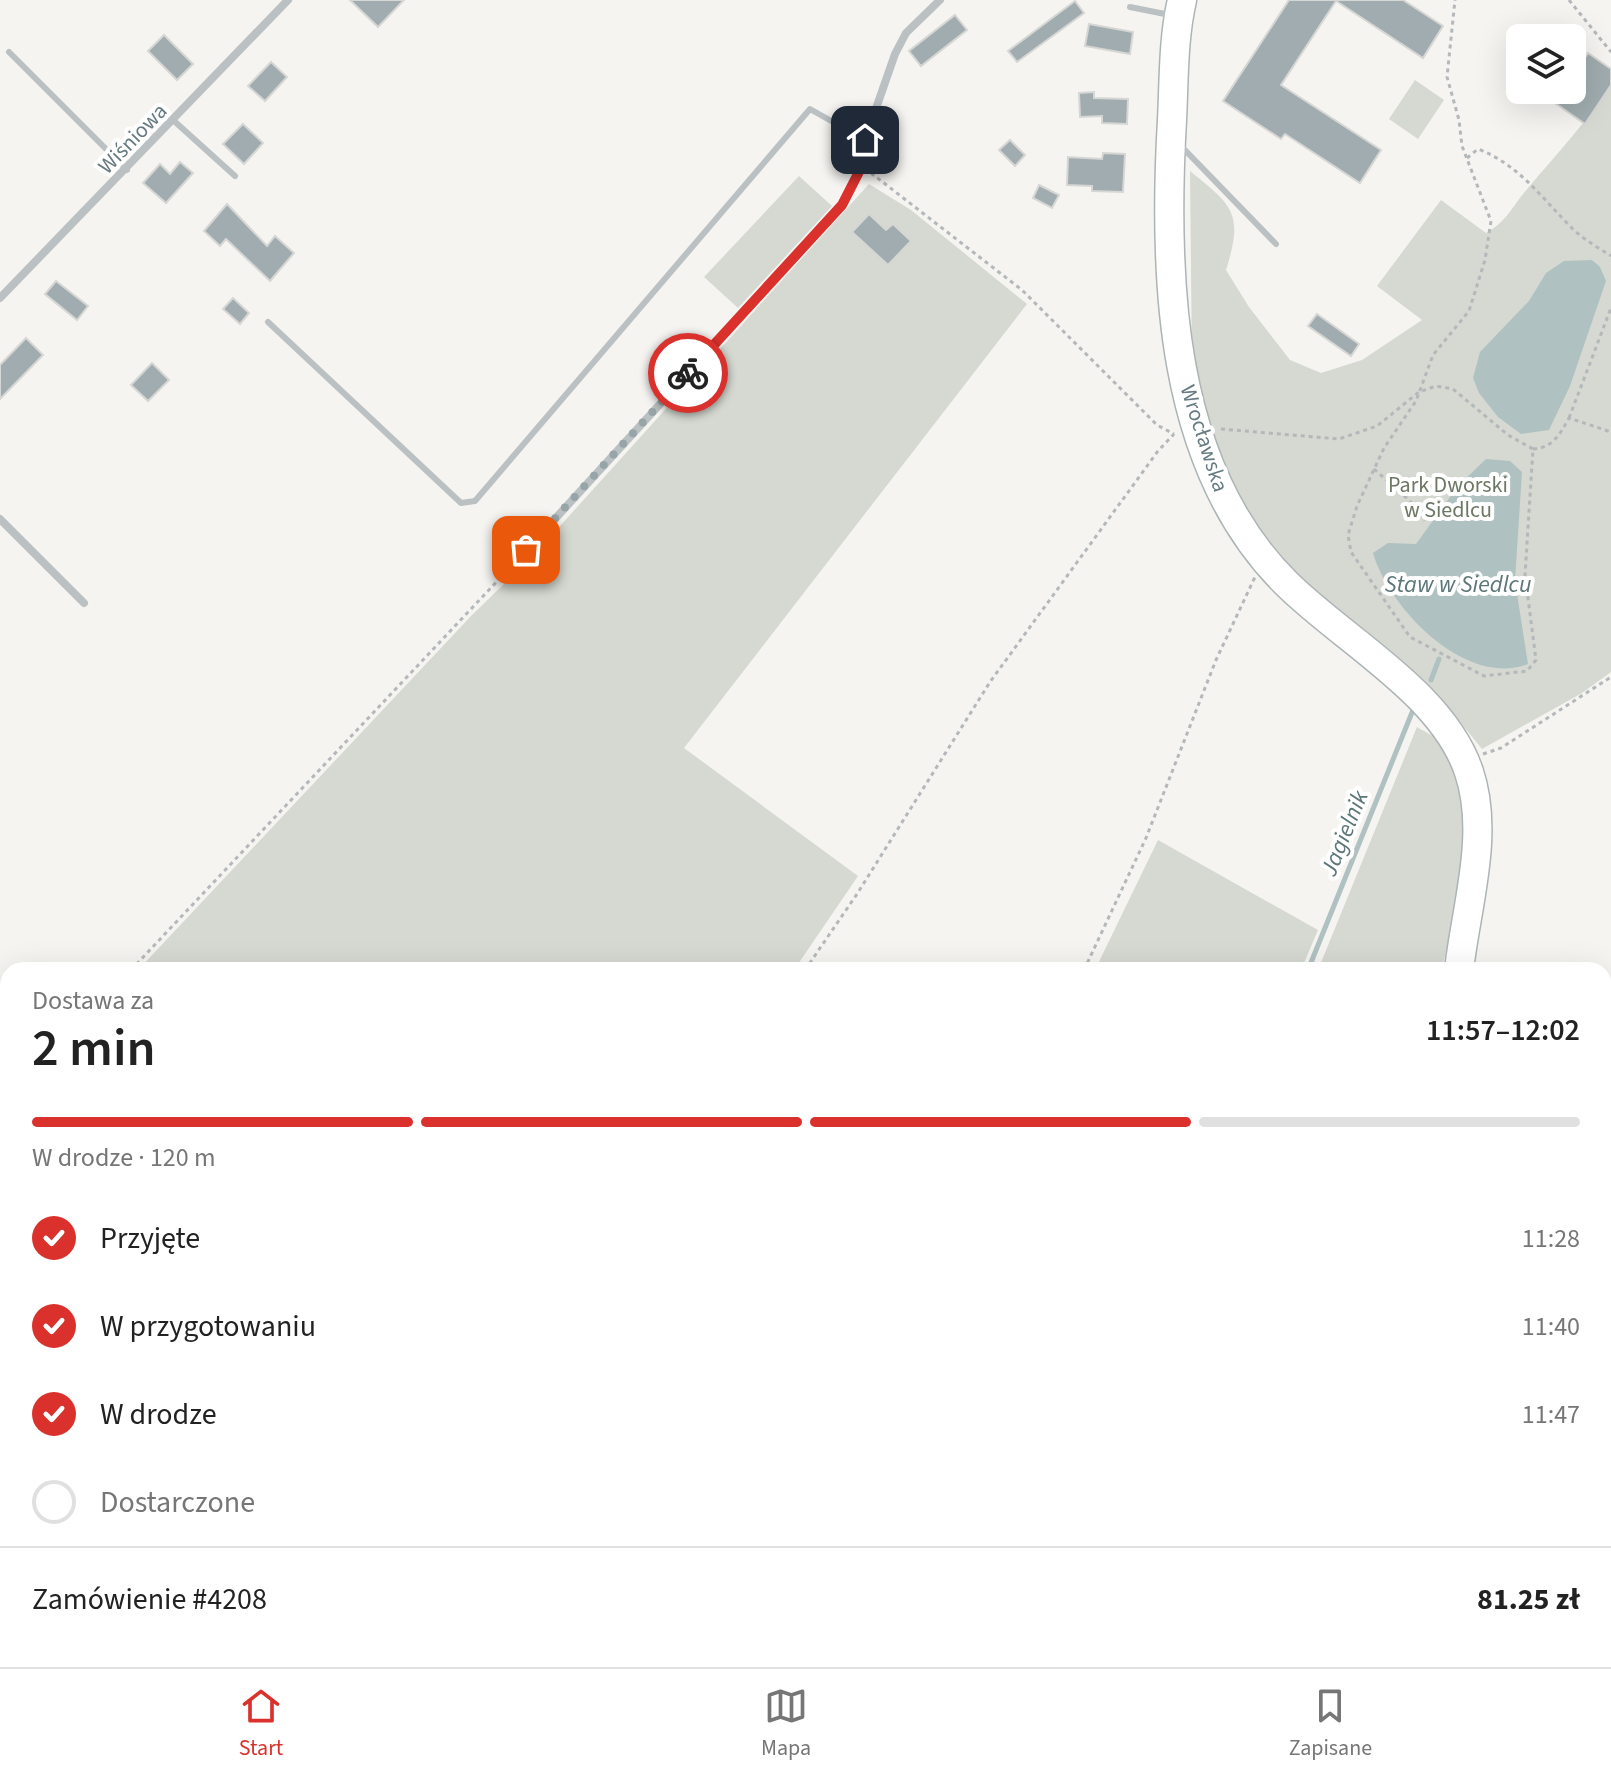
<!DOCTYPE html>
<html lang="pl">
<head>
<meta charset="utf-8">
<style>
  body { margin:0; font-family:"Source Sans 3",sans-serif; background:#f2f2f2; color:#222; height:100vh; display:flex; flex-direction:column; font-size:30px; white-space:nowrap }
  * { box-sizing:border-box; margin:0 }
  p { font-size:26px; color:#767676 }
  .icon { flex:none; width:44px; height:44px; fill:none; stroke:currentColor; stroke-width:2; stroke-linecap:round; stroke-linejoin:round }
  .map { position:relative; flex:1; overflow:hidden }
  .drawer { position:absolute; left:0px; top:962px; width:1612px; height:706px; display:flex; flex-direction:column; background:#fff; border-radius:24px 24px 0 0; box-shadow:0 8px 32px #0002 }
  .drawer>* { flex:none }
  .controls { position:absolute; left:1506px; top:24px; display:grid; gap:16px }
  .controls a { display:grid; place-items:center; width:80px; height:80px; border-radius:12px; background:#fff; box-shadow:0 8px 32px #0002; font-size:40px }
  .pin { position:absolute; display:grid; place-items:center; width:68px; height:68px; color:#fff; margin:-34px; border-radius:16px; box-shadow:0 4px 12px #0006 }
  .courier { position:absolute; display:grid; place-items:center; width:80px; height:80px; margin:-40px; border:6px solid #da312c; border-radius:50%; background:#fff; color:#222; box-shadow:0 2px 10px #0007 }
  .overview em { font-style:normal; font-weight:600 }
  .overview div { display:flex; flex-direction:column-reverse }
  .overview { display:flex; align-items:center; justify-content:space-between; height:136px; padding:0 32px }
  h1 { font-size:52px; font-weight:600; line-height:60px }
  .bar { display:grid; grid-template-columns:repeat(4,1fr); gap:12px 8px; align-content:center; height:96px; padding:0 32px }
  .bar i { height:10px; border-radius:6px; background:#e0e0e0 }
  .bar .selected { background:#da312c }
  .bar p { grid-column:span 4 }
  .line { display:flex; align-items:center; gap:20px; padding:0 32px; border-top:2px solid #e0e0e0 }
  .line div { flex:1 }
  ol { padding:0 32px; list-style:none }
  li { display:flex; align-items:center; gap:24px; height:88px }
  li p { margin-inline-start:auto }
  li .icon { padding:8px; border-radius:50%; background:#da312c; color:#fff; stroke-width:4 }
  li:last-child { color:#767676 }
  li i { width:44px; height:44px; border:4px solid #e0e0e0; border-radius:50% }
  .menu { display:flex; justify-content:space-around; align-items:center; height:112px; border-top:2px solid #e0e0e0; background:#fff; font-size:22px; color:#767676 }
  .menu a { display:grid; justify-items:center; gap:4px }
  .menu .selected { color:#da312c }
  .map>svg:first-child { display:block }
  .green { fill:#d5d9d1 }
  .water { fill:#b0c1c2 }
  .lines { fill:none; stroke-linecap:round; stroke-linejoin:round }
  .stream { stroke:#b0c1c2; stroke-width:5 }
  .building { fill:#a0acaf; stroke:#d6d6d4; stroke-width:2 }
  .secondary-casing { stroke:#acb4b6; stroke-width:31 }
  .path { stroke:#b4b8ba; stroke-width:3; stroke-dasharray:4 4; stroke-linecap:butt }
  .lane { stroke:#bbc1c3; stroke-width:6 }
  .street { stroke:#bbc1c3; stroke-width:8 }
  .secondary { stroke:#fff; stroke-width:28 }
  .done { stroke:#97a5a8; stroke-width:8; stroke-dasharray:0 14.4 }
  .route { stroke:#da312c; stroke-width:10 }
  .labels { text-anchor:middle; stroke-width:8; stroke-linejoin:round; paint-order:stroke }
  .street-label { font-size:22px; fill:#657a81; stroke:#fff }
  .park-label { font-size:22px; fill:#6c7864; stroke:#fff }
  .water-label { font-size:24px; font-style:italic; fill:#5c7677; stroke:#fff }
</style>
</head>
<body>
<div class="map">
<svg width="1611" height="1667" viewBox="0 0 1611 1667">
  <rect width="100%" height="100%" fill="#f5f4f1"/>
  <!-- green -->
  <g class="green">
    <path d="M 1415,80 L 1444,100 L 1418,139 L 1389,119 Z"/>
    <path d="M 1611,85 L 1611,672 L 1582,693 L 1482,749 L 1443,701 L 1297,583 L 1227,486 L 1192,364 L 1190,171 C 1233,206 1244,213 1226,270 L 1249,307 L 1290,360 L 1321,373 L 1362,360 L 1422,320 L 1377,286 L 1441,200 L 1486,233 C 1507,222 1513,205 1528,188 C 1557,154 1586,122 1611,85 Z"/>
    <path d="M 799,176 L 832,206 L 738,308 L 704,277 Z"/>
    <path d="M 869,184 L 911,210 L 1027,304 L 684,748 L 858,876 L 794,970 L 138,970 L 472,615 L 532,557 Z"/>
    <path d="M 1417,727 C 1425,732 1437,737 1443,744 C 1492,801 1455,905 1442,970 L 1318,970 Z"/>
    <path d="M 1158,840 L 1318,930 L 1301,970 L 1095,970 Z"/>
    <path d="M 8,1356 L 8,1546 L 0,1567 L 0,1364 Z"/>
    <path d="M 777,1660 L 1501,1660 L 1501,1667 L 774,1667 Z"/>
  </g>
  <!-- water -->
  <g class="water">
    <path d="M 1592,260 L 1600,267 L 1606,281 L 1570,386 L 1549,430 L 1521,434 L 1498,417 L 1479,393 L 1473,378 L 1480,352 L 1529,301 L 1546,273 L 1564,261 Z"/>
    <path d="M 1486,459 L 1510,461 L 1522,472 L 1515,581 L 1528,664 C 1465,688 1389,608 1373,553 L 1388,543 L 1416,544 L 1458,486 Z"/>
  </g>
  <g class="lines">
    <!-- stream -->
    <g class="stream">
      <path d="M 1431,680 L 1439,659"/>
      <path d="M 1308,970 L 1413,710"/>
      <path d="M 1038,1660 L 1039,1667"/>
    </g>
  </g>
  <!-- building -->
  <g class="building">
    <path d="M 350,0 L 404,0 L 378,27 Z"/>
    <path d="M 1289,0 L 1403,0 L 1443,26 L 1423,58 L 1336,1 L 1281,85 L 1381,150 L 1360,183 L 1285,134 L 1281,139 L 1223,101 Z"/>
    <path d="M 1075,1 L 1084,13 L 1017,62 L 1008,51 Z"/>
    <path d="M 955,15 L 967,30 L 921,66 L 909,51 Z"/>
    <path d="M 1089,24 L 1133,32 L 1130,54 L 1085,46 Z"/>
    <path d="M 164,35 L 193,64 L 177,80 L 148,51 Z"/>
    <path d="M 1588,53 L 1611,69 L 1611,85 L 1585,124 L 1555,103 L 1563,90 L 1572,90 L 1572,77 Z"/>
    <path d="M 271,62 L 287,77 L 265,101 L 248,86 Z"/>
    <path d="M 1094,92 L 1094,98 L 1128,99 L 1127,124 L 1102,123 L 1102,116 L 1080,117 L 1079,93 Z"/>
    <path d="M 243,124 L 263,143 L 244,164 L 223,144 Z"/>
    <path d="M 1010,140 L 1025,155 L 1015,166 L 999,150 Z"/>
    <path d="M 1103,153 L 1125,154 L 1123,192 L 1092,191 L 1092,186 L 1067,185 L 1068,157 L 1102,159 Z"/>
    <path d="M 180,162 L 193,173 L 166,203 L 143,183 L 160,164 L 170,174 Z"/>
    <path d="M 1039,185 L 1059,195 L 1052,208 L 1033,198 Z"/>
    <path d="M 227,204 L 267,246 L 275,236 L 294,253 L 270,281 L 226,239 L 220,246 L 204,231 Z"/>
    <path d="M 869,214 L 886,230 L 893,224 L 911,241 L 888,265 L 852,232 Z"/>
    <path d="M 56,281 L 88,306 L 77,320 L 45,294 Z"/>
    <path d="M 233,298 L 249,313 L 240,324 L 223,309 Z"/>
    <path d="M 1317,314 L 1359,344 L 1351,356 L 1308,326 Z"/>
    <path d="M 26,338 L 43,355 L 0,399 L 0,365 Z"/>
    <path d="M 152,363 L 169,380 L 148,401 L 131,385 Z"/>
  </g>
  <g class="lines">
    <!-- secondary casing -->
    <g class="secondary-casing">
      <g id="secondary">
        <path d="M 1182,0 C 1173,39 1174,81 1172,120 C 1163,275 1168,466 1286,583 C 1343,640 1443,693 1469,772 C 1490,834 1466,907 1459,970"/>
        <path d="M 1516,1660 L 1517,1667"/>
      </g>
    </g>
    <!-- path -->
    <g class="path">
      <path d="M 1569,0 L 1611,52"/>
      <path d="M 1467,158 L 1478,149 C 1519,165 1540,196 1570,226 C 1581,238 1597,247 1611,256"/>
      <path d="M 871,173 L 1022,290 L 1157,425 L 1174,434"/>
      <path d="M 1569,418 L 1611,308"/>
      <path d="M 1221,429 L 1339,439 L 1377,426 L 1419,392 L 1436,386 L 1453,389 L 1508,435 L 1533,449 L 1525,575 L 1536,660 L 1527,671 L 1484,676 L 1410,637 L 1351,552 L 1348,535 L 1357,506 L 1384,448 L 1416,401 L 1433,355 L 1469,311 L 1485,260 L 1491,221 L 1462,146 L 1459,120 L 1447,77 L 1455,0"/>
      <path d="M 1533,449 C 1553,448 1560,434 1569,418 L 1611,432"/>
      <path d="M 1374,469 L 1410,501 L 1424,521"/>
      <path d="M 1483,754 L 1501,748 L 1611,677"/>
      <path d="M 131,970 L 503,575"/>
      <path d="M 805,970 L 857,894 L 990,682 L 1158,451 L 1174,434"/>
      <path d="M 1084,970 L 1146,838 L 1216,660 L 1255,577"/>
      <path d="M 0,1110 L 8,1102"/>
      <path d="M 324,1667 L 329,1660"/>
    </g>
    <!-- lane -->
    <g class="lane">
      <path d="M 1130,7 L 1170,15"/>
      <path d="M 9,52 L 127,170"/>
      <path d="M 173,120 L 235,176"/>
      <path d="M 1181,146 L 1276,244"/>
      <path d="M 268,322 L 461,503 L 475,501 L 810,109 L 865,140"/>
    </g>
    <!-- street -->
    <g class="street">
      <path d="M 0,298 L 288,0"/>
      <path d="M 0,519 L 84,603"/>
      <path d="M 511,567 L 842,205 L 862,166 L 865,140 L 895,54 L 906,33 L 940,0"/>
    </g>
    <!-- secondary -->
    <use href="#secondary" class="secondary"/>
  </g>
  <g class="lines">
    <!-- done -->
    <path class="done" d="M 526,550 L 688,373"/>
    <!-- route -->
    <path class="route" d="M 688,373 L 842,205 L 862,166 L 865,140"/>
  </g>
  <g class="labels">
    <!-- street labels -->
    <g class="street-label">
      <text transform="translate(132 138) rotate(-46)" y="8">Wiśniowa</text>
      <text transform="translate(1205 438) rotate(72)" y="8">Wrocławska</text>
    </g>
    <!-- park labels -->
    <g class="park-label">
      <text x="1448" y="492">Park Dworski<tspan x="1448" dy="25">w Siedlcu</tspan></text>
    </g>
    <!-- water labels -->
    <g class="water-label">
      <text x="1458" y="592">Staw w Siedlcu</text>
      <text transform="translate(1344 833) rotate(-68)" y="8">Jagielnik</text>
    </g>
  </g>
</svg>
<div class="controls">
<a><svg class="icon" aria-label="layers" viewBox="0 0 24 24"><path d="M12 4l9 5-9 5-9-5zM3 14l9 5 9-5"/></svg></a>
</div>
<div class="pin" style="left:526px;top:550px;background:#ea580c"><svg class="icon" aria-label="bag" viewBox="0 0 24 24"><path d="M5 8h14l-1 12H6zM9 8a3 3 0 0 1 6 0"/></svg></div>
<div class="pin" style="left:865px;top:140px;background:#1f2937"><svg class="icon" aria-label="home" viewBox="0 0 24 24"><path d="M3 11l9-7 9 7M6 9v11h12V9"/></svg></div>
<div class="courier" style="left:688px;top:373px"><svg class="icon" aria-label="bike" viewBox="0 0 24 24"><circle cx="6" cy="16" r="4"/><circle cx="18" cy="16" r="4"/><path d="M6 16l4-8h5l3 8M10 8l3 8H6M13 5h3"/></svg></div>
<section class="drawer">
<div class="overview"><div><h1>2 min</h1><p>Dostawa za</p></div><em>11:57–12:02</em></div>
<div class="bar"><i class="selected"></i><i class="selected"></i><i class="selected"></i><i></i><p>W drodze · 120 m</p></div>
<ol>
<li><svg class="icon" aria-label="check" viewBox="0 0 24 24"><path d="M5 12l5 5 9-10"/></svg>Przyjęte<p>11:28</p></li>
<li><svg class="icon" aria-label="check" viewBox="0 0 24 24"><path d="M5 12l5 5 9-10"/></svg>W przygotowaniu<p>11:40</p></li>
<li><svg class="icon" aria-label="check" viewBox="0 0 24 24"><path d="M5 12l5 5 9-10"/></svg>W drodze<p>11:47</p></li>
<li><i></i>Dostarczone</li>
</ol>
<div class="line" style="height:104px"><div>Zamówienie #4208</div><b>81.25 zł</b></div>
</section>
</div>
<nav class="menu">
<a class="selected"><svg class="icon" aria-label="home" viewBox="0 0 24 24"><path d="M3 11l9-7 9 7M6 9v11h12V9"/></svg>Start</a>
<a><svg class="icon" aria-label="map" viewBox="0 0 24 24"><path d="M3 6l6-2 6 2 6-2v14l-6 2-6-2-6 2zM9 4v14M15 6v14"/></svg>Mapa</a>
<a><svg class="icon" aria-label="saved" viewBox="0 0 24 24"><path d="M7 4h10v16l-5-4-5 4z"/></svg>Zapisane</a>
</nav>
</body>
</html>
